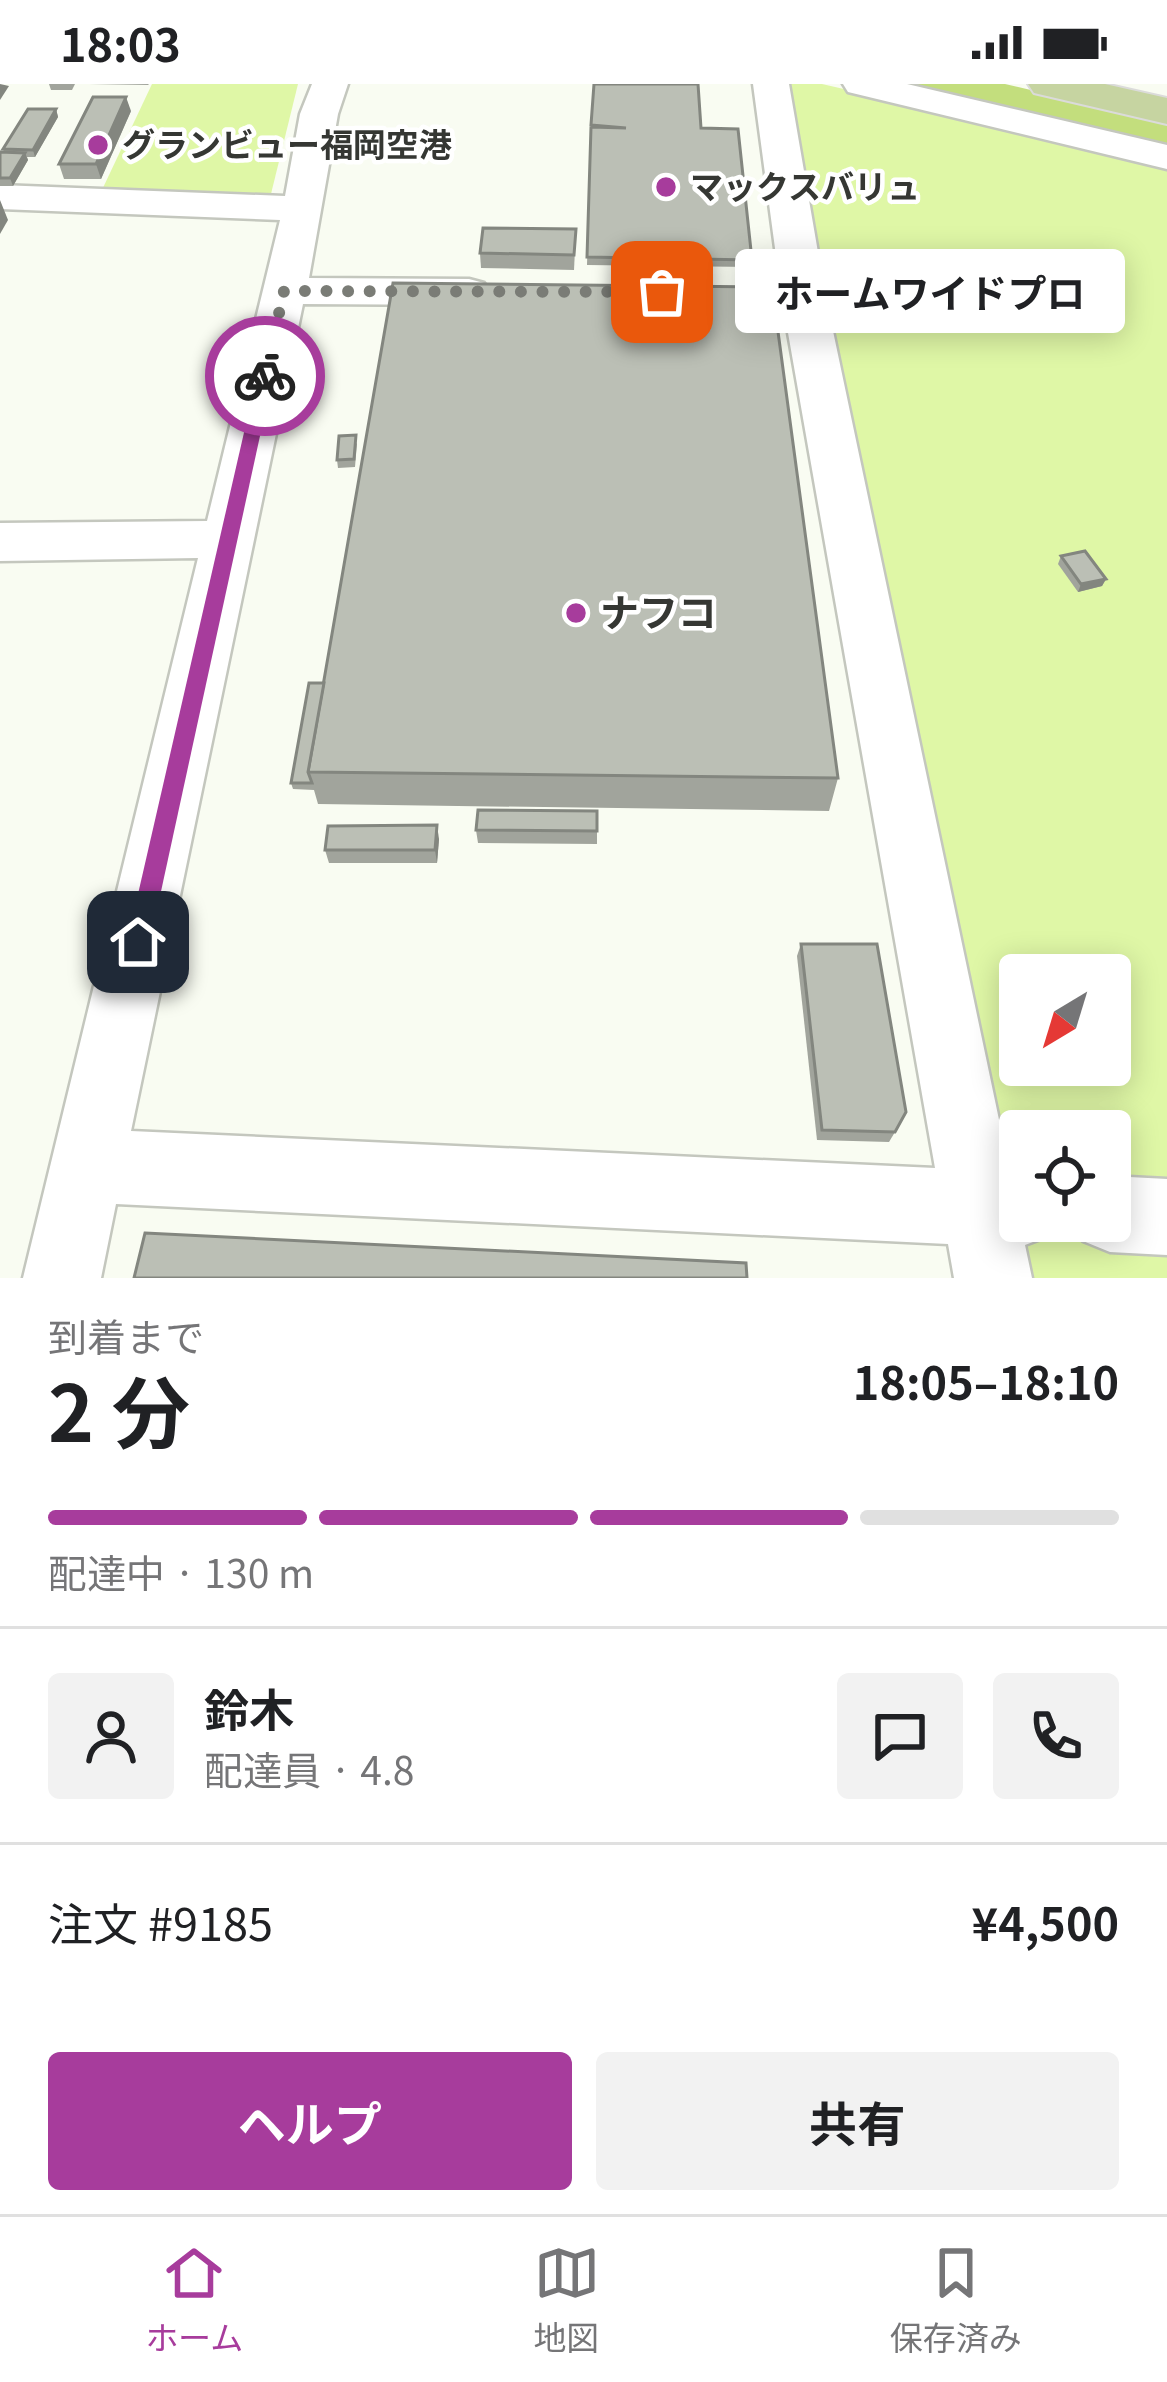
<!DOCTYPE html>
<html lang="ja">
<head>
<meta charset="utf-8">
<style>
  body { margin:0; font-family:Georgia,"Noto Sans JP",serif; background:#f2f2f2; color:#202124; height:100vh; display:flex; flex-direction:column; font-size:45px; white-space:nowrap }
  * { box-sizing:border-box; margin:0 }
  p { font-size:39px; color:#757577 }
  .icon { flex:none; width:66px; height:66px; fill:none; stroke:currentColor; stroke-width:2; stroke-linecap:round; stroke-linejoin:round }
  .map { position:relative; height:1194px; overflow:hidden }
  .drawer { display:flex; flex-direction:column; background:#fff; flex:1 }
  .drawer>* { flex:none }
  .needle { width:78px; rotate:218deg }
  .fabs { position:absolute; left:999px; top:870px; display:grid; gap:24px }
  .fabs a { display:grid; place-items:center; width:132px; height:132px; border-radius:12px; background:#fff; box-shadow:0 6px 30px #0003; font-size:60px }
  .pin { position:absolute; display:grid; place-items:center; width:102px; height:102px; color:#fff; margin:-51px; border-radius:24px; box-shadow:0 6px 18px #0006 }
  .courier { position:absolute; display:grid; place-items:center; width:120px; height:120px; margin:-60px; border:9px solid #a73c9c; border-radius:50%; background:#fff; color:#222; box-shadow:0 3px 15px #0007 }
  .bubble { position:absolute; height:84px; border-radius:12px; background:#fff; box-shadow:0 6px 30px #0003; font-size:39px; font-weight:700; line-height:84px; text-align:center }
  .headline em { font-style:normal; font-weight:700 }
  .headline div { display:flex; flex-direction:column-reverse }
  .headline { display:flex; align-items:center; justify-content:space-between; height:204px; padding:0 48px }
  h1 { font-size:78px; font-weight:700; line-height:90px }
  .bar { display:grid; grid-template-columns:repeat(4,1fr); gap:18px 12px; align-content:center; height:144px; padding:0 48px }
  .bar i { height:15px; border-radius:9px; background:#e0e0e0 }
  .bar .selected { background:#a73c9c }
  .bar p { grid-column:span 4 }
  .line { display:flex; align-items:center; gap:30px; padding:0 48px; border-top:3px solid #e0e0e0 }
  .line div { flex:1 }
  .round { display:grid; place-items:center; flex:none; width:126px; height:126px; border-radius:12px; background:#f2f2f2 }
  .action { display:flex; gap:24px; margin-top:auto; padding:24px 48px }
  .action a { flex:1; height:138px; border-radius:12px; background:#a73c9c; color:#fff; font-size:48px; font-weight:700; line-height:138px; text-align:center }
  .action a+a { background:#f2f2f2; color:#202124 }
  .status { display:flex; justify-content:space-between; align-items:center; height:84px; padding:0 60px; background:#fff; direction:ltr }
  .status svg { height:33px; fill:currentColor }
  .menu { display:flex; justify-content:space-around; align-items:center; height:168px; border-top:3px solid #e0e0e0; background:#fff; font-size:33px; color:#757577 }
  .menu a { display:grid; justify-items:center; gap:6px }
  .menu .selected { color:#a73c9c }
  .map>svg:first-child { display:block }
  .green { fill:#dff7a6; fill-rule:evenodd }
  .water { fill:#c3de7d }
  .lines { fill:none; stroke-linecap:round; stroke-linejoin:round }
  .minor-casing { stroke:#c4c7be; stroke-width:5 }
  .major-casing { stroke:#dbdbda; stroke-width:4 }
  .minor { fill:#fff; fill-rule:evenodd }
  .major { fill:#c6d4a1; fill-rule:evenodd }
  .wall { fill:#a1a49c }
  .shaded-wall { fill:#83867f }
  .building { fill:#bbbfb5; stroke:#83867f; stroke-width:3 }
  .route { fill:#a73c9c }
  .done { stroke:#7a7c76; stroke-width:12; stroke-dasharray:0 21.6 }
  .poi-dot { fill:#a73c9c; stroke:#fff; stroke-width:4.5 }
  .labels { text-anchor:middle; stroke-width:9; stroke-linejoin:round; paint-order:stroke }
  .far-poi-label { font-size:33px; font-weight:bold; fill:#353733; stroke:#fff; text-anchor:start }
  .poi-label { font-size:39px; font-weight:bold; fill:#353733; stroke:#fff; text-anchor:start }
</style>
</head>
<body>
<div class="status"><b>18:03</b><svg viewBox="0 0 49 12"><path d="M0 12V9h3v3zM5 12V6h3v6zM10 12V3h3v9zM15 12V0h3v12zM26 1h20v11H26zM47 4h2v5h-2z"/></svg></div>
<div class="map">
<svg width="1167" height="1194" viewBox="0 0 1167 1194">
  <rect width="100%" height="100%" fill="#f9fcf2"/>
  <!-- green -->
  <g class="green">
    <path d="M 152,0 L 298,0 L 270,114 L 101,108 Z"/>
    <path d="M 791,0 L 822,0 L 1167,79 L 1167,1103 L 1110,1101 L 1110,1047 L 1020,1047 L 1020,1096 L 1007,1095 L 822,219 ZM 1020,891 L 1110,891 L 1110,981 L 1020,981 Z"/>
    <path d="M 1017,1154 L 1167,1162 L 1167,1194 L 1024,1194 Z"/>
  </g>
  <!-- water -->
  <path class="water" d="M 882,0 L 1005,0 L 1167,38 L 1167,68 Z"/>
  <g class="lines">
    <!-- minor casing -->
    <g class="minor-casing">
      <g id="minor">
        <path d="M 312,0 L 348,0 L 338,30 L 309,194 L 469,195 L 484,199 L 491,208 L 484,217 L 469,221 L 303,220 L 131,1047 L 935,1084 L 781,209 L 753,0 L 789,0 L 825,209 L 1010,1088 L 1020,1089 L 1020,1137 L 1052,1137 L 1046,1153 L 1025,1161 L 1032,1194 L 954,1194 L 948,1160 L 116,1120 L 101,1194 L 23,1194 L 198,474 L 0,477 L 0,439 L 207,437 L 280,136 L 0,125 L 0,101 L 285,112 L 300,30 Z"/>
        <path d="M 843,0 L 907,0 L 1167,61 L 1167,85 L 848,8 Z"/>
        <path d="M 1110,1092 L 1167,1095 L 1167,1171 L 1110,1168 L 1083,1157 L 1075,1137 L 1110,1137 Z"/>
      </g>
    </g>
    <!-- major casing -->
    <g class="major-casing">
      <path id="major" d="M 1028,0 L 1105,0 L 1167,14 L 1167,40 L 1034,9 Z"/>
    </g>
    <!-- minor -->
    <use href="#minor" class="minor"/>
    <!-- major -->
    <use href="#major" class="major"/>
  </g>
  <!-- wall -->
  <g class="wall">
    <path d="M 49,0 L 75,0 L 72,6 L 51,6 Z"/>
    <path d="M 89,0 L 149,0 L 148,1 Z"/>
    <path d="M 56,25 L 58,33 L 35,73 L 27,73 L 28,76 L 13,102 L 0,102 L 0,68 L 4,68 L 3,65 Z"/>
    <path d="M 131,27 L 101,95 L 64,95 L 59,80 Z"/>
    <path d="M 591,41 L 701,44 L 752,176 L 751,183 L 587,181 Z"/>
    <path d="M 576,145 L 574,186 L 481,184 L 480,169 Z"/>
    <path d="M 357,359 L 355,383 L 338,384 L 337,376 Z"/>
    <path d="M 1061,472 L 1106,495 L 1102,502 L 1078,508 L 1058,480 Z"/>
    <path d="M 309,599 L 838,694 L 829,727 L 318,720 L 314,706 L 293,705 L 291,699 Z"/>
    <path d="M 597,727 L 597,760 L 478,759 L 476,746 Z"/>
    <path d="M 439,755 L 437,779 L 329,779 L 325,766 Z"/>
    <path d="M 801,860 L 895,1048 L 889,1058 L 817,1056 L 797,872 Z"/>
  </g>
  <!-- shaded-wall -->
  <g class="shaded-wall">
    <path d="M 0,0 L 9,2 L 0,16 Z"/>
    <path d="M 126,13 L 131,27 L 101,95 L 96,80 Z"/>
    <path d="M 56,25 L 58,33 L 35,73 L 33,66 Z"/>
    <path d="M 25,69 L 28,76 L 13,102 L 10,94 Z"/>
    <path d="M 0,116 L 8,136 L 0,150 Z"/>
    <path d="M 1106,495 L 1102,502 L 1078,508 L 1081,500 Z"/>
    <path d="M 437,741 L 439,755 L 437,779 L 435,766 Z"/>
  </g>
  <!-- building -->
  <g class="building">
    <path d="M 594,0 L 698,0 L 701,44 L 738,45 L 752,176 L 587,173 L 591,43 L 626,44 L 591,41 Z"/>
    <path d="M 93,13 L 126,13 L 96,80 L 59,80 Z"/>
    <path d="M 28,25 L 56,25 L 33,66 L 3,65 Z"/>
    <path d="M 0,68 L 25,69 L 10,94 L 0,94 Z"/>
    <path d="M 483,144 L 576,145 L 574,171 L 480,169 Z"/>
    <path d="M 393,199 L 772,203 L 838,694 L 308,688 Z"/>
    <path d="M 356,351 L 354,375 L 337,376 L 339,352 Z"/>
    <path d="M 1085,467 L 1106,495 L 1081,500 L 1061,472 Z"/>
    <path d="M 309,599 L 324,599 L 308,688 L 312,699 L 291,699 Z"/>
    <path d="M 478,726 L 597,727 L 597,747 L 476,746 Z"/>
    <path d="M 437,741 L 435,766 L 325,766 L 328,742 Z"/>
    <path d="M 801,860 L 877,860 L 906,1028 L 895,1048 L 822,1046 Z"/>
    <path d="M 145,1149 L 746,1179 L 747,1194 L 134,1194 Z"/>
  </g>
  <!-- route -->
  <path class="route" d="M 265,287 L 273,292 L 150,858 L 138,868 L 127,858 L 257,292 Z"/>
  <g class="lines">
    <!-- done -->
    <path class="done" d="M 265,292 L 284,207 L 662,208"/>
  </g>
  <!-- markers -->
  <g class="poi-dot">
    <circle cx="98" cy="61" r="12"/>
    <circle cx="666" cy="103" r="12"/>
    <circle cx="576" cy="529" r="12"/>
  </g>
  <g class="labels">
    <!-- far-poi labels -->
    <g class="far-poi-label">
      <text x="122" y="73">グランビュー福岡空港</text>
      <text x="690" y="115">マックスバリュ</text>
    </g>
    <!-- poi labels -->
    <g class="poi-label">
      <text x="600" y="543">ナフコ</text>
    </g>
  </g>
</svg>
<div class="fabs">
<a><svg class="needle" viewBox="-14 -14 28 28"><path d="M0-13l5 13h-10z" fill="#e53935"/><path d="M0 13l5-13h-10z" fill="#757577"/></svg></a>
<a><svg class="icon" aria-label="locate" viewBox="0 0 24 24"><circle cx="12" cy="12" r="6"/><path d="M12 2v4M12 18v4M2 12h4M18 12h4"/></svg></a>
</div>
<div class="pin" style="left:662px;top:208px;background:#ea580c"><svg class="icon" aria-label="bag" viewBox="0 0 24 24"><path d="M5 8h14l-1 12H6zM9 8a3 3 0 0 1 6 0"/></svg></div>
<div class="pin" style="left:138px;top:858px;background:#1f2937"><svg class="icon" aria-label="home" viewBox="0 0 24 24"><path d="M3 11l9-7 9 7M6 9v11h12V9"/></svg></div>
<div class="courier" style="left:265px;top:292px"><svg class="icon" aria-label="bike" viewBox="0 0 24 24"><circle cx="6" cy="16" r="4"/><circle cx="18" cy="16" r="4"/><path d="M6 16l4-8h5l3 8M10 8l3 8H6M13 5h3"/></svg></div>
<div class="bubble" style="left:735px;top:165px;width:390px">ホームワイドプロ</div>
</div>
<section class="drawer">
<div class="headline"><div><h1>2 分</h1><p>到着まで</p></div><em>18:05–18:10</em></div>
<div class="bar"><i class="selected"></i><i class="selected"></i><i class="selected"></i><i></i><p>配達中 · 130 m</p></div>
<div class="line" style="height:216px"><a class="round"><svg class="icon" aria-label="person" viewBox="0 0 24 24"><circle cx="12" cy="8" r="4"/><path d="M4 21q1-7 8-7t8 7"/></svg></a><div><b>鈴木</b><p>配達員 · 4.8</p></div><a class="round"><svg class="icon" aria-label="chat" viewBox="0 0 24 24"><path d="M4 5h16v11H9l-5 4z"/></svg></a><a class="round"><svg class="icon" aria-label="phone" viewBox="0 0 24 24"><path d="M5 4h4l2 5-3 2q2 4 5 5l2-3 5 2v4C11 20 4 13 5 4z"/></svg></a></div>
<div class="line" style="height:156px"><div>注文 #9185</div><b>¥4,500</b></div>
<div class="action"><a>ヘルプ</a><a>共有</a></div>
</section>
<nav class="menu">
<a class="selected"><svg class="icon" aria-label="home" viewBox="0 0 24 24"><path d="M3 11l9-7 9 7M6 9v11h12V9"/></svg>ホーム</a>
<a><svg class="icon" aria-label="map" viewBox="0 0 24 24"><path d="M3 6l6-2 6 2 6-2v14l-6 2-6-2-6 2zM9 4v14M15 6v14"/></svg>地図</a>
<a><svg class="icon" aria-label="saved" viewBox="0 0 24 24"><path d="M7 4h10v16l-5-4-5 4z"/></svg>保存済み</a>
</nav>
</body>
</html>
